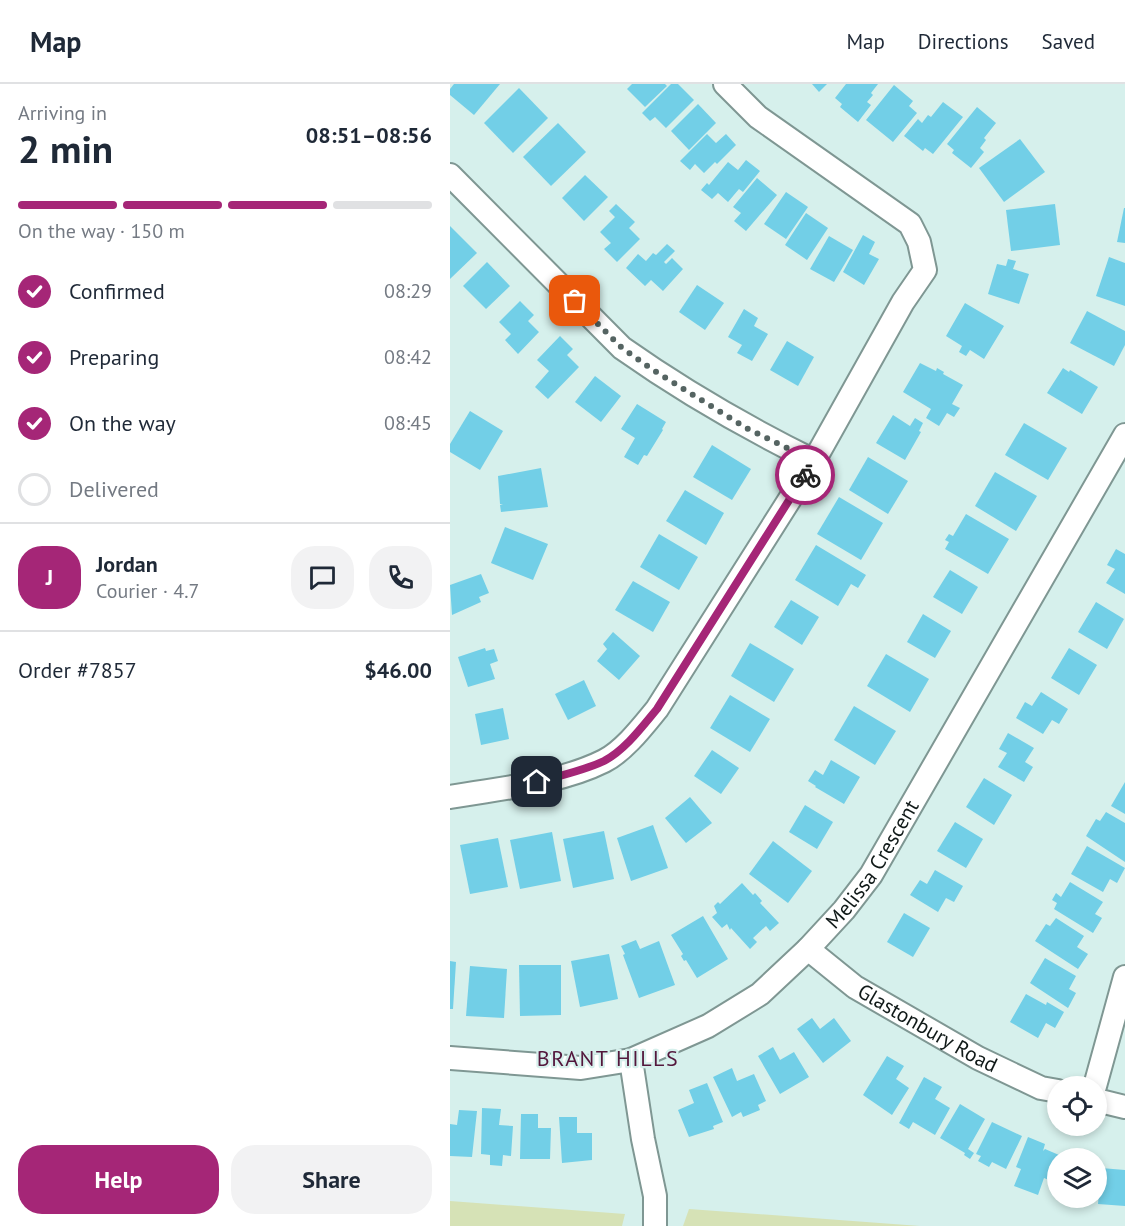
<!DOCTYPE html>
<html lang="en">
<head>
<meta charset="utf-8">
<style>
  body { margin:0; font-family:"PT Sans",sans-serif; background:#f2f2f3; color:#1f2937; height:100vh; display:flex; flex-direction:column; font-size:22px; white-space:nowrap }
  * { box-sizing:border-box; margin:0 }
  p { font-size:20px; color:#747a83 }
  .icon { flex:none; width:33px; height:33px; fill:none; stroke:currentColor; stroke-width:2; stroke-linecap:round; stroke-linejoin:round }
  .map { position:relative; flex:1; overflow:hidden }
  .side { display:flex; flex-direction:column; background:#fff; width:450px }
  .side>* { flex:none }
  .buttons { position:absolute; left:597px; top:992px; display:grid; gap:12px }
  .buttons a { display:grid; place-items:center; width:60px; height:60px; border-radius:50%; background:#fff; box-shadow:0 3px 9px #0003; font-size:30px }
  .pin { position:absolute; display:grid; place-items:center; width:51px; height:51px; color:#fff; margin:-26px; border-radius:12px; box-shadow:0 3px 9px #0006 }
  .courier { position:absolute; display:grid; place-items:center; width:60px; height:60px; margin:-30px; border:4px solid #a52677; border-radius:50%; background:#fff; color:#222; box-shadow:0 2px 8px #0007 }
  .headline em { font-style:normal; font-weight:700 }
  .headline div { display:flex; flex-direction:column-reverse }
  .headline { display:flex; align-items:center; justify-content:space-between; height:102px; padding:0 18px }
  h1 { font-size:39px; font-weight:700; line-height:45px }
  .bar { display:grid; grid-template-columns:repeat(4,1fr); gap:9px 6px; align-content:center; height:72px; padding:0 18px }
  .bar i { height:8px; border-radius:4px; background:#e0e1e3 }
  .bar .selected { background:#a52677 }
  .bar p { grid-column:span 4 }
  .line { display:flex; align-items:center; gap:15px; padding:0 18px; border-top:2px solid #e0e1e3 }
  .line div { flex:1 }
  .round { display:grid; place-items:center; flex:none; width:63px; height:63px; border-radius:24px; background:#f2f2f3 }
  ol { padding:0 18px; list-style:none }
  li { display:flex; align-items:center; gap:18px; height:66px }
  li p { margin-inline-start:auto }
  li .icon { padding:6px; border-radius:50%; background:#a52677; color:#fff; stroke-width:4 }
  li:last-child { color:#747a83 }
  li i { width:33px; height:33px; border:3px solid #e0e1e3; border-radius:50% }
  .action { display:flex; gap:12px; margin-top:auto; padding:12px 18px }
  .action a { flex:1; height:69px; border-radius:24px; background:#a52677; color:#fff; font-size:24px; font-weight:700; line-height:69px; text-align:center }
  .action a+a { background:#f2f2f3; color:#1f2937 }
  header { display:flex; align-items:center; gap:36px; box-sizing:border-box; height:84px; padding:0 30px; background:#fff; border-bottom:2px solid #e0e1e3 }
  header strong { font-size:28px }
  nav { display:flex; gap:33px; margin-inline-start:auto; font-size:21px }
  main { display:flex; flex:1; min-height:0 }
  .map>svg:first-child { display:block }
  .green { fill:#d6e2b6 }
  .building { fill:#72cfe7 }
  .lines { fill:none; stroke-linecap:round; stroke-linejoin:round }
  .minor-casing { stroke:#7f9793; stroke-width:26 }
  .minor { stroke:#fff; stroke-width:22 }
  .done { stroke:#556462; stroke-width:6; stroke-dasharray:0 10.8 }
  .route { stroke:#a52677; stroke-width:8 }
  .labels { text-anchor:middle; stroke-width:4.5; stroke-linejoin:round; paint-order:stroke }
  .street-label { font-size:21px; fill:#101918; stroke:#d6f0ec }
  .neighbourhood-label { font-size:22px; letter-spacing:1.5px; fill:#53173c; stroke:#d6f0ec }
</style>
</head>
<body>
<header>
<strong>Map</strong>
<nav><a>Map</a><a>Directions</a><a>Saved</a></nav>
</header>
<main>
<section class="side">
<div class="headline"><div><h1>2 min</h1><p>Arriving in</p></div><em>08:51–08:56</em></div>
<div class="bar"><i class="selected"></i><i class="selected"></i><i class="selected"></i><i></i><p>On the way · 150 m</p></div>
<ol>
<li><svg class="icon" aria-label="check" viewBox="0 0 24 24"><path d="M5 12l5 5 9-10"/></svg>Confirmed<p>08:29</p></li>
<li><svg class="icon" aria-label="check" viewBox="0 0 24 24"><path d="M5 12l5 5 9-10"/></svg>Preparing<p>08:42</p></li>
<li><svg class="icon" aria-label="check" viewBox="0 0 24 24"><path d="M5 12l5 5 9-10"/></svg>On the way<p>08:45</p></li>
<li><i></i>Delivered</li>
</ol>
<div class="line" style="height:108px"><b class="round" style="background:#a52677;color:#fff">J</b><div><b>Jordan</b><p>Courier · 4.7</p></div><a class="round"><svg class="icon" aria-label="chat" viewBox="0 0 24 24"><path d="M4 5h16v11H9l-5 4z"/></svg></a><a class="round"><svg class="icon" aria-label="phone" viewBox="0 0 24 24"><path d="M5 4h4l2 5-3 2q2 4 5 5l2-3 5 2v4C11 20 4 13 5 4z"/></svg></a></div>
<div class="line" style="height:78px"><div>Order #7857</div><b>$46.00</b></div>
<div class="action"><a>Help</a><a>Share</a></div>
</section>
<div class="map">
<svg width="675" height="1142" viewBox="0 0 675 1142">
  <rect width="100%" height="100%" fill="#d6f0ec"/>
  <!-- green -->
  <g class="green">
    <path d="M 0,1117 L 175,1130 L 172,1142 L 0,1142 Z"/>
    <path d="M 239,1125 L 470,1142 L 233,1142 Z"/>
  </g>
  <!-- building -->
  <g class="building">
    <path d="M 4,0 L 50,0 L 24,31 L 0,11 L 0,5 Z"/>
    <path d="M 182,0 L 215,0 L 217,2 L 195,23 L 177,5 Z"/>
    <path d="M 221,0 L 228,0 L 244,16 L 216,44 L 205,33 L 200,37 L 192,29 Z"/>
    <path d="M 362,0 L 377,0 L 369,8 Z"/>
    <path d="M 396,0 L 428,0 L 421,9 L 423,11 L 417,18 L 421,21 L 408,38 L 390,23 L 392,20 L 385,14 Z"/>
    <path d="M 444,1 L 463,17 L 459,22 L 467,29 L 443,58 L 416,36 Z"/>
    <path d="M 69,4 L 98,34 L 63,69 L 34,39 Z"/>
    <path d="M 493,18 L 513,33 L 483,70 L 475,64 L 473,67 L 454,52 L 468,35 L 472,39 L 478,31 L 481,33 Z"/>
    <path d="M 248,20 L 266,39 L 239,66 L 221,47 Z"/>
    <path d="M 527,23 L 546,39 L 534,54 L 536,56 L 530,64 L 534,68 L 521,84 L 502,69 L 504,66 L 497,60 Z"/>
    <path d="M 108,39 L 136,68 L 101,102 L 73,73 Z"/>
    <path d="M 257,50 L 266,59 L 276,50 L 286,61 L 267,80 L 265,78 L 254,89 L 245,80 L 240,86 L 230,77 Z"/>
    <path d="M 570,55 L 595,88 L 554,118 L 529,84 Z"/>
    <path d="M 296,76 L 310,87 L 293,108 L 289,105 L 278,118 L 268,109 L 262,115 L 251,106 L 257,99 L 259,101 L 278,78 L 288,86 Z"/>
    <path d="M 135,91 L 158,113 L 134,137 L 112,114 Z"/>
    <path d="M 307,94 L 327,111 L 296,147 L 284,137 L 291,129 L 283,123 Z"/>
    <path d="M 336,108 L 358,123 L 336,155 L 314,140 Z"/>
    <path d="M 166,120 L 185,138 L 179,144 L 190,155 L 167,178 L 154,165 L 161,159 L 150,148 L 165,133 L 159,127 Z"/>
    <path d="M 605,120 L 610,161 L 561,167 L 556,126 Z"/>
    <path d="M 674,124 L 675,124 L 675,159 L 667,158 Z"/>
    <path d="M 356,129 L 378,144 L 357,176 L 335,161 Z"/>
    <path d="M 0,142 L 27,169 L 0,195 Z"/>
    <path d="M 413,151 L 425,158 L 419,170 L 429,175 L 414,201 L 393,188 Z"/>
    <path d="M 379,152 L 403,166 L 384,198 L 360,185 Z"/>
    <path d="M 217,160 L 225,167 L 214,178 L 216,180 L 222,174 L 233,185 L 213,207 L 201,196 L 195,202 L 176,184 L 188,170 L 196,177 L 203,169 L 206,171 Z"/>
    <path d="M 659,173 L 675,179 L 675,222 L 646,212 Z"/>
    <path d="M 558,175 L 566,177 L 563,185 L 579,190 L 569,220 L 538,210 L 547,180 L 556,182 Z"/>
    <path d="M 37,178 L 60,202 L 36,225 L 13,202 Z"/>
    <path d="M 247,201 L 274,219 L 255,246 L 229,228 Z"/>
    <path d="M 70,217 L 84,231 L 78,237 L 89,248 L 68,270 L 55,256 L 61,250 L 49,238 Z"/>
    <path d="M 515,219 L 554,242 L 534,275 L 520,266 L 516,272 L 509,268 L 512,262 L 496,252 Z"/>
    <path d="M 294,225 L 308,234 L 304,242 L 318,250 L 302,277 L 287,269 L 292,261 L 278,253 Z"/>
    <path d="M 637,227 L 675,247 L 675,261 L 664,282 L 620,259 Z"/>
    <path d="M 110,252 L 123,265 L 117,271 L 129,283 L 98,315 L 85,303 L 99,287 L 87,276 Z"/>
    <path d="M 337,257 L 364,273 L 348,302 L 320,286 Z"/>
    <path d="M 470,279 L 486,287 L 487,284 L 494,288 L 493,290 L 513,301 L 502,320 L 510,324 L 504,333 L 497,329 L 489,342 L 476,334 L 481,325 L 453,308 Z"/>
    <path d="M 613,284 L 619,288 L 620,286 L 648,303 L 632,330 L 597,309 Z"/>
    <path d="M 145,292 L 171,312 L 151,338 L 125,318 Z"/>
    <path d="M 187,320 L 216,338 L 212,345 L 213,346 L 197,372 L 194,371 L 188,381 L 174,373 L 185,354 L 171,345 Z"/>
    <path d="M 20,327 L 53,347 L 30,386 L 0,368 L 0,360 Z"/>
    <path d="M 443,331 L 460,342 L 465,334 L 473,339 L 469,347 L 471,348 L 455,376 L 426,359 Z"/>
    <path d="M 574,339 L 617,364 L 598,396 L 555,371 Z"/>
    <path d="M 262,361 L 301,385 L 282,416 L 243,393 Z"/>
    <path d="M 418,373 L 458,397 L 438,430 L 399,406 Z"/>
    <path d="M 91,384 L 98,423 L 51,428 L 50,421 L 53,421 L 50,420 L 48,392 Z"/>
    <path d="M 545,388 L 587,412 L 566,447 L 525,422 Z"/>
    <path d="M 235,406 L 274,429 L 256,461 L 216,437 Z"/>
    <path d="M 389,413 L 433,439 L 411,476 L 367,450 Z"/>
    <path d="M 516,430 L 559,455 L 538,490 L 495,465 L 499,458 L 495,456 L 499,450 L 503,452 Z"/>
    <path d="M 55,443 L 98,460 L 83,496 L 41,479 Z"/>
    <path d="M 209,450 L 248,473 L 229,506 L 190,483 Z"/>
    <path d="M 366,461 L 416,491 L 408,504 L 401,500 L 388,522 L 345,496 Z"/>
    <path d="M 666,465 L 675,470 L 675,510 L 656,499 L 665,485 L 657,481 Z"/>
    <path d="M 500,486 L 528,503 L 512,530 L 483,513 Z"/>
    <path d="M 31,490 L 39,509 L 29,513 L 31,518 L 2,531 L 0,501 Z"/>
    <path d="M 183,497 L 220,518 L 203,548 L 165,526 Z"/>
    <path d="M 341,516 L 369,533 L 352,561 L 324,543 Z"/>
    <path d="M 646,518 L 674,535 L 657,565 L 628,548 Z"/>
    <path d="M 473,530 L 501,547 L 485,574 L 457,558 Z"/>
    <path d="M 163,548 L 190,572 L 169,596 L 147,577 L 157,565 L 153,560 Z"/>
    <path d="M 300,559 L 344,585 L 324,618 L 281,592 Z"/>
    <path d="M 35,564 L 36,567 L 44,565 L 48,577 L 40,580 L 45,595 L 18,603 L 8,573 Z"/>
    <path d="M 619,564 L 647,581 L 629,611 L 601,594 Z"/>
    <path d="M 436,570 L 479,595 L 460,628 L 417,602 Z"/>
    <path d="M 134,596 L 146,622 L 118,636 L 105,610 Z"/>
    <path d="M 591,608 L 618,625 L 609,640 L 602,636 L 593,650 L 566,634 L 575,618 L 582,622 Z"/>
    <path d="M 280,611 L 320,635 L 300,668 L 260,644 Z"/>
    <path d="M 404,622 L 446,647 L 425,681 L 384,656 Z"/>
    <path d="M 53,624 L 59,655 L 31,661 L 25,630 Z"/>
    <path d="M 558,649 L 584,664 L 575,678 L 583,683 L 574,698 L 548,683 L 557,669 L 549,665 Z"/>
    <path d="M 262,666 L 289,684 L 271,710 L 244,692 Z"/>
    <path d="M 381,676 L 410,693 L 394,720 L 365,703 L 366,702 L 358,697 L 365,686 L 373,691 Z"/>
    <path d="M 534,694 L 562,711 L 544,741 L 516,723 Z"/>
    <path d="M 675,698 L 675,730 L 661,722 Z"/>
    <path d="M 240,713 L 262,739 L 236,759 L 215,734 Z"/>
    <path d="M 355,721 L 383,738 L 367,765 L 339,748 Z"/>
    <path d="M 656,728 L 675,739 L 675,778 L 636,752 L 646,735 L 650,737 Z"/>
    <path d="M 505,738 L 533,755 L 516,784 L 487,767 Z"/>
    <path d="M 203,741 L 218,784 L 181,797 L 167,754 Z"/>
    <path d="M 154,747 L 164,795 L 123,804 L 113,755 Z"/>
    <path d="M 102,748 L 111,797 L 70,805 L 60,756 Z"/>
    <path d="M 48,754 L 58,803 L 20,810 L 10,761 Z"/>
    <path d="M 323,757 L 362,787 L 338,819 L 299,790 Z"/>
    <path d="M 637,762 L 675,784 L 667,799 L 660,795 L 653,808 L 621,790 Z"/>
    <path d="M 485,786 L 513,802 L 504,818 L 496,814 L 488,828 L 460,811 L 470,796 L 477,800 Z"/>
    <path d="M 620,798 L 653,818 L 645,830 L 652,834 L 643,849 L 604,825 L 607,819 L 602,816 L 606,809 L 611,813 Z"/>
    <path d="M 292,799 L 303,811 L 305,809 L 312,817 L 310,819 L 329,839 L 320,847 L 316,842 L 303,854 L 307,858 L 300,865 L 281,844 L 280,846 L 277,840 L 272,844 L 262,833 L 267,829 L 264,822 L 268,818 L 270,820 Z"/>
    <path d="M 454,829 L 480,844 L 463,873 L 437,858 Z"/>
    <path d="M 253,832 L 278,875 L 247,894 L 236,876 L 234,877 L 231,872 L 233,870 L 221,851 Z"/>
    <path d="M 606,834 L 634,852 L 627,863 L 638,870 L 628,885 L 585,857 L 596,840 L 600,842 Z"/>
    <path d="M 186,856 L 190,865 L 209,857 L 225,901 L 189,914 L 173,871 L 175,870 L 171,862 Z"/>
    <path d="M 159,870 L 168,915 L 130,923 L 121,877 Z"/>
    <path d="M 595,874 L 626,892 L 619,905 L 626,909 L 618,924 L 580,899 Z"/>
    <path d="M 0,877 L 6,878 L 3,925 L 0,925 Z"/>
    <path d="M 69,881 L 111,881 L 111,931 L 70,932 Z"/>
    <path d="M 20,882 L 57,885 L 54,934 L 16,932 Z"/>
    <path d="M 576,910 L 596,921 L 597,918 L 614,928 L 605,944 L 596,939 L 588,954 L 560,938 Z"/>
    <path d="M 362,934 L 370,945 L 384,934 L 401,957 L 373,979 L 347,945 Z"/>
    <path d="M 323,963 L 330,976 L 344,968 L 359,993 L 330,1010 L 308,972 Z"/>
    <path d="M 437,972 L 454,982 L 446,995 L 459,1004 L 442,1031 L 413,1011 Z"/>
    <path d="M 282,984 L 287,997 L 304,990 L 316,1017 L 308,1021 L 310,1026 L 293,1033 L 291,1028 L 282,1033 L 263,993 Z"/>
    <path d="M 474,993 L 492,1003 L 485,1015 L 500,1024 L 485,1051 L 463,1038 L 459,1045 L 449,1039 Z"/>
    <path d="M 257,999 L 273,1038 L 263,1042 L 264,1045 L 239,1053 L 228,1026 L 244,1019 L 239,1006 Z"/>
    <path d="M 510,1020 L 535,1035 L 518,1065 L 524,1069 L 520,1075 L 514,1071 L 515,1069 L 490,1054 Z"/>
    <path d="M 32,1024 L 51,1025 L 49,1041 L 63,1042 L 61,1072 L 53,1071 L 52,1082 L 40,1081 L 40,1071 L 31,1070 Z"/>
    <path d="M 9,1026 L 27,1027 L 22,1073 L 0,1072 L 0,1040 L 7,1041 Z"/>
    <path d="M 71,1030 L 88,1030 L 88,1044 L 101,1044 L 100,1075 L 70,1075 Z"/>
    <path d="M 109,1033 L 127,1033 L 127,1049 L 142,1049 L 142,1076 L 112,1079 Z"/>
    <path d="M 542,1038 L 572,1052 L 556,1085 L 542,1078 L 539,1083 L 528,1077 L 531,1072 L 526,1070 Z"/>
    <path d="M 578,1053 L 595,1060 L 593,1067 L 595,1065 L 609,1071 L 599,1096 L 594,1094 L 588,1111 L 564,1102 L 571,1085 L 566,1083 Z"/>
    <path d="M 651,1084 L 675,1086 L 675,1122 L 648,1120 Z"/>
    <path d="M 619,1113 L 638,1113 L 637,1118 Z"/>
  </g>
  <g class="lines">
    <!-- minor casing -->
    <g class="minor-casing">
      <g id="minor">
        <path d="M 0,91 L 172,264 C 233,307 297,344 364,377"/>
        <path d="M 0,713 C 50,704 108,700 154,677 C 174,667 193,642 207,625 L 364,377 L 453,218 L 475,186 L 469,158 L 460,140 L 308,33 L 275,0"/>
        <path id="s1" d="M 358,865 L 405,903 L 528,974 L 591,1004 L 608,1007"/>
        <path id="s2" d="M 0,974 L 131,984 L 181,976 L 258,942 L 310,910 L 358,865 L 394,826 L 421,791 L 675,351"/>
        <path d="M 181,976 L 193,1055 L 205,1112 L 205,1142"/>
        <path d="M 645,1002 L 675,893"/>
        <path d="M 646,1016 L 675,1023"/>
      </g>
    </g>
    <!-- minor -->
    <use href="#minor" class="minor"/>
  </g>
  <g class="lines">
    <!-- done -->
    <path class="done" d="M 125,217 L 172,264 L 203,286 L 298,345 L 364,377 L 355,391"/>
    <!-- route -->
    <path class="route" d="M 87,698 C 109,692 133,687 154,677 C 175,666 192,643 207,625 L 355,391"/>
  </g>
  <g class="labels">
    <!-- street labels -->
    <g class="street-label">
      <text dy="7" stroke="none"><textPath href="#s2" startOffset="500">Melissa Crescent</textPath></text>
      <text dy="7" stroke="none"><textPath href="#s1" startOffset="144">Glastonbury Road</textPath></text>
    </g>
    <!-- neighbourhood labels -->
    <g class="neighbourhood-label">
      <text x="158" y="982">BRANT HILLS</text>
    </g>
  </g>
</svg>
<div class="buttons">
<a><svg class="icon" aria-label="locate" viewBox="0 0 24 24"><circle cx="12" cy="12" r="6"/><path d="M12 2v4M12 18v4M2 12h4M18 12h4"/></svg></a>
<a><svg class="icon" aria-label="layers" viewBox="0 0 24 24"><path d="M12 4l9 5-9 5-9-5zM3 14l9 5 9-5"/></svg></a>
</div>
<div class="pin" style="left:125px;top:217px;background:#ea580c"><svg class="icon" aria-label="bag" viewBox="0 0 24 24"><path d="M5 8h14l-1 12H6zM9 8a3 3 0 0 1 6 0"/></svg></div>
<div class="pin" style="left:87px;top:698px;background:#1f2937"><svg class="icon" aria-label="home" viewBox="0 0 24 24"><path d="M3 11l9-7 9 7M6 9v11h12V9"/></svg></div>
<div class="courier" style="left:355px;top:391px"><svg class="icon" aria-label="bike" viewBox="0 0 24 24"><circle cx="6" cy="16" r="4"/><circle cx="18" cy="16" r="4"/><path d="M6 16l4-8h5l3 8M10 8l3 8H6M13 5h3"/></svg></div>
</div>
</main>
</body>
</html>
